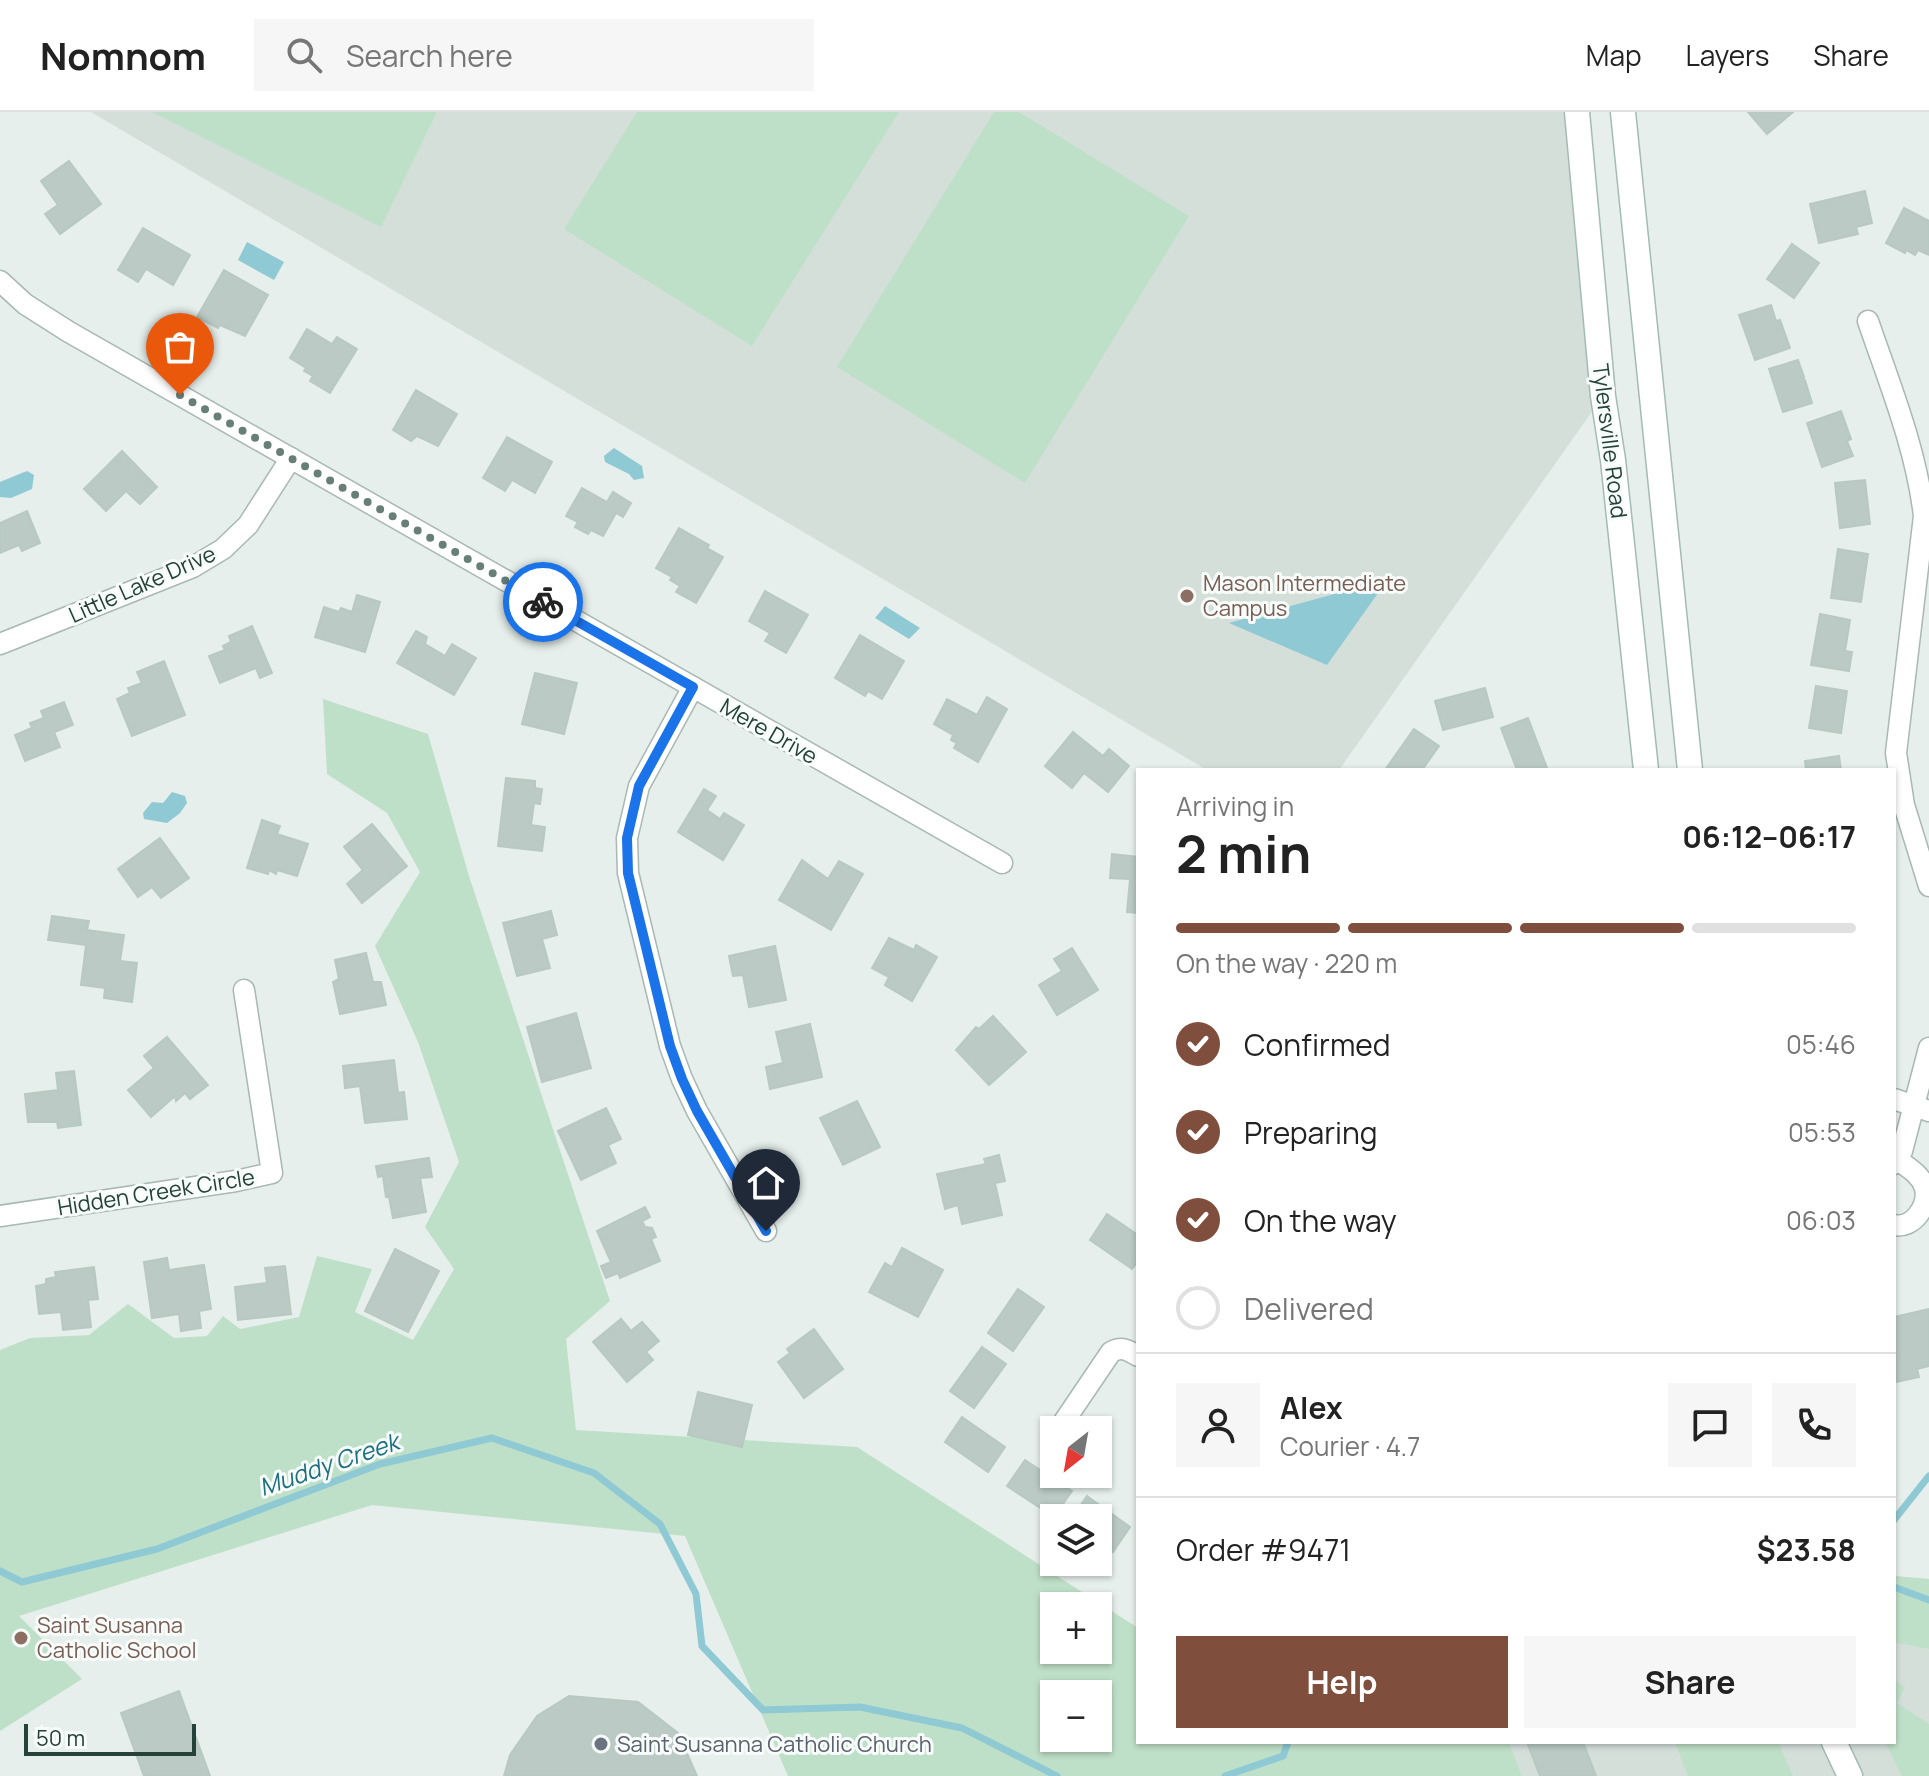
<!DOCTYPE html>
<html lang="en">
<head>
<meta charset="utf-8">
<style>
  body { margin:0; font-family:Manrope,sans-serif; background:#f6f6f6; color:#222; height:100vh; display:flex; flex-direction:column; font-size:30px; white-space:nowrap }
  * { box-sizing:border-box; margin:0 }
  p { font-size:26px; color:#767676 }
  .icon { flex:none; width:44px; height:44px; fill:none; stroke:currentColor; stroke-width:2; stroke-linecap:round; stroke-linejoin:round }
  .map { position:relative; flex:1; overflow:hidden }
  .sheet { position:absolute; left:1136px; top:656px; width:760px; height:976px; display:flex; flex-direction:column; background:#fff; border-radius:0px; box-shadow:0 2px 6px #0004 }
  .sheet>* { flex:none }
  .needle { width:52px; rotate:211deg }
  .controls { position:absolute; left:1040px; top:1304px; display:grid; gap:16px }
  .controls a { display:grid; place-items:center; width:72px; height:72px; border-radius:0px; background:#fff; box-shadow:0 2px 6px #0004; font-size:40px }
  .scale { position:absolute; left:24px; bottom:20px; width:172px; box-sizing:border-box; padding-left:8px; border:4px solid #24423a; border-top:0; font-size:22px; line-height:28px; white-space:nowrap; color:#24423a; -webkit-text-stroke:6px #f7fbf9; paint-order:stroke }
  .pin { position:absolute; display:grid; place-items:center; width:68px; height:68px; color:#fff; margin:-82px -34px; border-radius:50% 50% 50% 0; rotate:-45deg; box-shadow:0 0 8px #0007 }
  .pin .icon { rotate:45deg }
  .courier { position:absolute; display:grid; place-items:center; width:80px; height:80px; margin:-40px; border:6px solid #1a73e8; border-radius:50%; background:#fff; color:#222; box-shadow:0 2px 10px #0007 }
  .summary em { font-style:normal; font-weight:700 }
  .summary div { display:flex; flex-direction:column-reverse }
  .summary { display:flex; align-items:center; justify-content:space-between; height:136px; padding:0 40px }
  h1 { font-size:52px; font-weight:700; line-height:60px }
  .bar { display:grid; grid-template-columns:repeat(4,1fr); gap:12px 8px; align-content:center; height:96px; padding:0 40px }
  .bar i { height:10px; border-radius:6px; background:#e0e0e0 }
  .bar .on { background:#804e3d }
  .bar p { grid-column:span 4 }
  .line { display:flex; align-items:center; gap:20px; padding:0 40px; border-top:2px solid #e0e0e0 }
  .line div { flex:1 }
  .round { display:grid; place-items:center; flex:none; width:84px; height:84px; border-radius:0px; background:#f6f6f6 }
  ol { padding:0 40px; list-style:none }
  li { display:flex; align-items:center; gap:24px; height:88px }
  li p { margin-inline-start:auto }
  li .icon { padding:8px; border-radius:50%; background:#804e3d; color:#fff; stroke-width:4 }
  li:last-child { color:#767676 }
  li i { width:44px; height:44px; border:4px solid #e0e0e0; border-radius:50% }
  .primary-button { display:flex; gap:16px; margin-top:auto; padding:16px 40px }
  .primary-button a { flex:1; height:92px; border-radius:0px; background:#804e3d; color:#fff; font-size:32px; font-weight:700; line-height:92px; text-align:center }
  .primary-button a+a { background:#f6f6f6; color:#222 }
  header { display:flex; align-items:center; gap:48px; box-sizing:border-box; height:112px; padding:0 40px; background:#fff; border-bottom:2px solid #e0e0e0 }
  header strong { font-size:38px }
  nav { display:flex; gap:44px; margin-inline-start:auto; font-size:28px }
  .search { width:560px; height:72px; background:#f6f6f6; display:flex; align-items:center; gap:20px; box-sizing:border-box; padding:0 28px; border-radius:0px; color:#767676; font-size:30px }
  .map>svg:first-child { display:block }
  .built { fill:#d4dfda }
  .green { fill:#bfe0c8; fill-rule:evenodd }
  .water { fill:#8ec9d4 }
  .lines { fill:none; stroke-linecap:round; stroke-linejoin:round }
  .stream { stroke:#8ec9d4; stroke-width:7 }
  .building { fill:#bbcac4; stroke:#b8c9c2; stroke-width:2 }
  .street-casing { stroke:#a8b8b2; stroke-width:23 }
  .secondary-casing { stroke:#a4bbb3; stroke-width:27 }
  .street { stroke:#fff; stroke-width:20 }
  .secondary { stroke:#fff; stroke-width:24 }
  .done { stroke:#687f78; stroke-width:8; stroke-dasharray:0 14.4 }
  .route { stroke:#1a73e8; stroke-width:10 }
  .education-dot { fill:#8d6e63; stroke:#f7fbf9; stroke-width:3 }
  .worship-dot { fill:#6b7280; stroke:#f7fbf9; stroke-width:3 }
  .labels { text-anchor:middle; stroke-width:6; stroke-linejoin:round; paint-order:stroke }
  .street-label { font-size:22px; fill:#24423a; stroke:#f7fbf9 }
  .education-label { font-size:22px; fill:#785e54; stroke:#f7fbf9; text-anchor:start }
  .worship-label { font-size:22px; fill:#5b616d; stroke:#f7fbf9; text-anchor:start }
  .water-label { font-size:24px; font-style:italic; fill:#1c6f80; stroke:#f7fbf9 }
</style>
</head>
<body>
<header>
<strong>Nomnom</strong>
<div class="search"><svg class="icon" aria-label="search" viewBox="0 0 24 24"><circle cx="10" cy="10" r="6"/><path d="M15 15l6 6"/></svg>Search here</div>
<nav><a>Map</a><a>Layers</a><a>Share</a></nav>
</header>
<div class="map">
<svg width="1929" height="1664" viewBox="0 0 1929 1664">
  <rect width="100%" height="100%" fill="#e6efeb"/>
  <!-- built -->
  <g class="built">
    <path d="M 91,0 L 1577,0 L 1603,284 L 1339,658 L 1207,658 Z"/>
    <path d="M 1894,1464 L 1929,1467 L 1929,1664 L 1522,1664 L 1509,1630 L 1894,1630 Z"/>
  </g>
  <!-- green -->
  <g class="green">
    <path d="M 152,0 L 437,0 L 381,115 Z"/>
    <path d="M 637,0 L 899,0 L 752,234 L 564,117 Z"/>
    <path d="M 994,0 L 1019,0 L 1189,104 L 1025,371 L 837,255 Z"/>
    <path d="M 323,587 L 428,622 L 469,764 L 610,1189 L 566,1227 L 576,1318 L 857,1335 L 1138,1516 L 1138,1630 L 1509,1630 L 1522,1664 L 788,1664 L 685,1424 L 372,1393 L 19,1504 L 82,1567 L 0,1619 L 0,1238 L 30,1226 L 89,1223 L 128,1192 L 174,1226 L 207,1224 L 223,1204 L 240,1217 L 299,1205 L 317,1144 L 372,1157 L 355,1200 L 413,1228 L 454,1157 L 425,1115 L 459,1050 L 418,930 L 375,834 L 420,760 L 387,701 L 327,662 ZM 1054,1494 L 1098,1494 L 1098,1538 L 1054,1538 ZM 1054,1582 L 1098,1582 L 1098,1626 L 1054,1626 Z"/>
    <path d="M 1894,1464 L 1929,1467 L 1929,1537 L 1894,1530 Z"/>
    <path d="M 1894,1568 L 1905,1575 L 1897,1591 L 1929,1612 L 1929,1664 L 1902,1664 L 1885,1630 L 1894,1630 Z"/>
    <path d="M 1675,1630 L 1778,1630 L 1793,1664 L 1688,1664 Z"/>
  </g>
  <!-- water -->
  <g class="water">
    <path d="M 247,130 L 284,150 L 274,168 L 238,148 Z"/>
    <path d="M 614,336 L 642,354 L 644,366 L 634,368 L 629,362 L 605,350 L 604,344 Z"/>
    <path d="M 27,359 L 34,363 L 32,377 L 11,386 L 0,385 L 0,370 Z"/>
    <path d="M 1388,467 L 1327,553 L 1229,511 Z"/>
    <path d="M 885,494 L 920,516 L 909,527 L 875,506 Z"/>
    <path d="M 172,680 L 185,684 L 187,691 L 180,701 L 167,711 L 144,707 L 143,701 L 152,690 L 163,691 Z"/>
  </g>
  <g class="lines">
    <!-- stream -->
    <g class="stream">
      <path d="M 1894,1408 L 1929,1364"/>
      <path d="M 0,1459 L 22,1470 L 157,1437 L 380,1352 L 492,1326 L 594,1361 L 660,1412 L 696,1482 L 702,1534 L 763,1598 L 860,1595 L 962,1616 L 1057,1664"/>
      <path d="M 1894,1475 L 1929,1488"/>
      <path d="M 1225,1664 L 1283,1644 L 1288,1630"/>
    </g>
  </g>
  <!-- building -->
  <g class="building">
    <path d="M 1748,0 L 1793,0 L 1767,22 Z"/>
    <path d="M 69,49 L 101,92 L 60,122 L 45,102 L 58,93 L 41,69 Z"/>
    <path d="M 1865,79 L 1872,111 L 1856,115 L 1858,122 L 1819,131 L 1810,92 Z"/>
    <path d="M 1904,96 L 1929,109 L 1929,143 L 1918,138 L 1915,143 L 1906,138 L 1905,141 L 1886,131 Z"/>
    <path d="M 143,116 L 190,143 L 173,173 L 146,157 L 138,170 L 118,158 Z"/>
    <path d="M 1792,132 L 1819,151 L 1794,186 L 1767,167 Z"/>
    <path d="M 224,158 L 268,183 L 245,224 L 220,213 L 218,216 L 197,205 Z"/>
    <path d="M 1771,193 L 1776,209 L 1780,208 L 1790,236 L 1755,248 L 1739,203 Z"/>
    <path d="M 307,217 L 332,232 L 337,225 L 357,237 L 330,281 L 310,269 L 313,264 L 304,259 L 306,256 L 290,246 Z"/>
    <path d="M 1798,248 L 1804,265 L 1801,265 L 1805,268 L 1812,291 L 1783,300 L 1769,257 Z"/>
    <path d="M 416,278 L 457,302 L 438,334 L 417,324 L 411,329 L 393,318 Z"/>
    <path d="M 1841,299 L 1851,327 L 1847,329 L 1853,344 L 1822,355 L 1807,311 Z"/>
    <path d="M 507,325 L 552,350 L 535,381 L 512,368 L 505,379 L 483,366 Z"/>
    <path d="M 122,339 L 157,375 L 140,392 L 126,379 L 106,399 L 84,377 Z"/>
    <path d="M 1865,368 L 1870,412 L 1840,416 L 1835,371 Z"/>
    <path d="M 582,376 L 607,390 L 613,380 L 631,391 L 623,405 L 616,401 L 603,424 L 591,418 L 588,422 L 575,415 L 578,410 L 566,404 Z"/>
    <path d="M 27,399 L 40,431 L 22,439 L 19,433 L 0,441 L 0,411 Z"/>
    <path d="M 679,416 L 709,433 L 707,436 L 723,445 L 696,491 L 676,480 L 680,474 L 670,468 L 672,465 L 656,456 Z"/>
    <path d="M 1838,437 L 1868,442 L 1861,490 L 1831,486 Z"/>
    <path d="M 765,479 L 808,503 L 786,541 L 765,529 L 770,521 L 749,509 Z"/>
    <path d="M 357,483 L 380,490 L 365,540 L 315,525 L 324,495 L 339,500 L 341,496 L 352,500 Z"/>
    <path d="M 1820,502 L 1850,508 L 1845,539 L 1852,540 L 1849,559 L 1811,553 Z"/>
    <path d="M 252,514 L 272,561 L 260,566 L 256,556 L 220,571 L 209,544 L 225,538 L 223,534 L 231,530 L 229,524 Z"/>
    <path d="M 416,519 L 427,525 L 425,532 L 445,544 L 452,532 L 476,546 L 454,583 L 397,551 Z"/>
    <path d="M 860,523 L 904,549 L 882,587 L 868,579 L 865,584 L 835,566 Z"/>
    <path d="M 164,549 L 185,603 L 132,624 L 117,587 L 130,581 L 128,576 L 142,571 L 137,560 Z"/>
    <path d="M 535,561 L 577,571 L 564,622 L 522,612 Z"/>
    <path d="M 1816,574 L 1847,579 L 1841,621 L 1809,616 Z"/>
    <path d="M 1485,576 L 1493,605 L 1443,618 L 1435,589 Z"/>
    <path d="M 987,585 L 1007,597 L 978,650 L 954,636 L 957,631 L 951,628 L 953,623 L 934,612 L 947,587 L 977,603 Z"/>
    <path d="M 64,590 L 73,613 L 54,620 L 60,635 L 25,649 L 15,623 L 32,616 L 30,611 L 44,606 L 41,599 Z"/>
    <path d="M 1528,606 L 1547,656 L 1541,658 L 1517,658 L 1501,616 Z"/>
    <path d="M 1414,617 L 1439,634 L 1422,658 L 1385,658 Z"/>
    <path d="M 1073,620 L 1103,644 L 1109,637 L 1129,654 L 1108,680 L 1084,661 L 1072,676 L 1045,654 Z"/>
    <path d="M 1839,644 L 1841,658 L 1806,658 L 1805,649 Z"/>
    <path d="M 506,666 L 535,669 L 535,676 L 542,677 L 540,692 L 534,691 L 531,713 L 545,715 L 542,739 L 498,734 Z"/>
    <path d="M 704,677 L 716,684 L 707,698 L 720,707 L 724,701 L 744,713 L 723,748 L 678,720 Z"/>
    <path d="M 262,708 L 280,714 L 277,722 L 308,732 L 297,764 L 277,758 L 276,762 L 269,758 L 268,762 L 247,756 Z"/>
    <path d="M 372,712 L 407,754 L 362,791 L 347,772 L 363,758 L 344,735 Z"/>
    <path d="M 160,726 L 189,766 L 161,786 L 152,775 L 138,785 L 118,757 Z"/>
    <path d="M 1112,742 L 1138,745 L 1138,801 L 1127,800 L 1130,767 L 1110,766 Z"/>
    <path d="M 802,748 L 828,767 L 839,749 L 863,762 L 831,818 L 779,788 Z"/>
    <path d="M 551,799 L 557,823 L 542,827 L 550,856 L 517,864 L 503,811 Z"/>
    <path d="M 52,804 L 89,809 L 87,818 L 124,823 L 120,849 L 137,851 L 132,890 L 104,886 L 105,876 L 81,873 L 86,833 L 48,828 Z"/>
    <path d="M 889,826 L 914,838 L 916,833 L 937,845 L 912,889 L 885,873 L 889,865 L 872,856 Z"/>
    <path d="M 775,834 L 786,888 L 749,895 L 743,863 L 733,864 L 729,844 Z"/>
    <path d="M 1072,836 L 1098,878 L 1057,903 L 1039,873 L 1062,859 L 1054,847 Z"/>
    <path d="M 366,841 L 373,870 L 381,870 L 386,893 L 340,902 L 333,870 L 339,867 L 335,848 Z"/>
    <path d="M 576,901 L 591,956 L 542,970 L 527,915 Z"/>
    <path d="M 993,904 L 1026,940 L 989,973 L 956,938 L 976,915 L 979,917 Z"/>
    <path d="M 810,912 L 822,965 L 770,977 L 766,955 L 783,951 L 776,920 Z"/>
    <path d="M 167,925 L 208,973 L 190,987 L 185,981 L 176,989 L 175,984 L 151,1005 L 128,978 L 154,956 L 144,944 Z"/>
    <path d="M 394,948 L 398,981 L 404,980 L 407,1007 L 365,1011 L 360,974 L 345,976 L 343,954 Z"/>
    <path d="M 74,959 L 81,1013 L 58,1016 L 57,1010 L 28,1010 L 25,982 L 58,978 L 56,961 Z"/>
    <path d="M 857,989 L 880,1035 L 843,1053 L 820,1006 Z"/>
    <path d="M 606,996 L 621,1027 L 608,1033 L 616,1051 L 581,1068 L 558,1019 Z"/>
    <path d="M 999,1043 L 1005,1069 L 995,1071 L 1002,1103 L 962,1112 L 958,1093 L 945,1097 L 937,1062 L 986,1052 L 984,1047 Z"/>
    <path d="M 429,1046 L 432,1065 L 420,1066 L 426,1100 L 393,1106 L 389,1085 L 386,1085 L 383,1064 L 378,1065 L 376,1054 Z"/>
    <path d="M 645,1095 L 650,1105 L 642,1109 L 645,1115 L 652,1116 L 656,1125 L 651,1127 L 660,1149 L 620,1166 L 618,1161 L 606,1166 L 601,1154 L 611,1150 L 597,1119 Z"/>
    <path d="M 1107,1102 L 1138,1123 L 1138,1149 L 1132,1157 L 1090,1128 Z"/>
    <path d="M 902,1136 L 943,1158 L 918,1205 L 869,1180 L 885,1151 L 892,1155 Z"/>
    <path d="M 395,1137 L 439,1159 L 408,1220 L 365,1199 Z"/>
    <path d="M 167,1146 L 169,1158 L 204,1153 L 211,1197 L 199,1199 L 201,1216 L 181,1219 L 179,1202 L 152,1206 L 144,1150 Z"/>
    <path d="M 285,1154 L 291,1202 L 238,1208 L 235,1175 L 267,1171 L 265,1156 Z"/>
    <path d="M 94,1155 L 98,1187 L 88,1188 L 91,1215 L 63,1218 L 61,1200 L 39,1202 L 36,1174 L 46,1172 L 46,1167 L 56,1165 L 55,1160 Z"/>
    <path d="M 1018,1177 L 1044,1195 L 1013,1239 L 988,1221 Z"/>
    <path d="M 1929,1197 L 1929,1254 L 1917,1257 L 1919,1265 L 1896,1270 L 1894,1205 Z"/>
    <path d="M 621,1207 L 631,1219 L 642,1210 L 659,1229 L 646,1240 L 653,1248 L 627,1270 L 593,1230 Z"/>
    <path d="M 814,1217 L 843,1257 L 804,1286 L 778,1250 L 790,1241 L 787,1237 Z"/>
    <path d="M 982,1235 L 1006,1252 L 974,1296 L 950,1279 Z"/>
    <path d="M 698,1280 L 752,1293 L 742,1335 L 688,1323 Z"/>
    <path d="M 962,1305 L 1005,1335 L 988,1360 L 945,1330 Z"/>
    <path d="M 1025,1348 L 1072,1379 L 1054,1405 L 1007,1374 Z"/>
    <path d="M 1087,1384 L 1130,1415 L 1113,1440 L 1098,1429 L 1098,1406 L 1072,1406 Z"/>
    <path d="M 179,1579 L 210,1664 L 144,1664 L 121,1601 Z"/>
    <path d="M 569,1584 L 638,1590 L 678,1621 L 697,1664 L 504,1664 L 510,1643 L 537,1604 Z"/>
    <path d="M 1527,1630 L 1583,1630 L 1596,1664 L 1540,1664 Z"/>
  </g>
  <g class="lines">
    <!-- street casing -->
    <g class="street-casing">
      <g id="street">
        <path d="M 0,169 L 25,192 L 69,220 L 1002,751"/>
        <path d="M 1868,209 C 1890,273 1916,336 1924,404 L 1896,641 L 1904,693 L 1929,774"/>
        <path d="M 0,532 L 193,455 L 223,437 L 248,413 L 291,346"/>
        <path d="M 693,575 L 639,674 L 627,726 L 628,761 L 670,934 L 682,967 L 697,999 L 766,1119"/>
        <path d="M 1894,987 L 1929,999"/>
        <path d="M 1894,1052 L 1902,1039 L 1929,936"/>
        <path d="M 0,1104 L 236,1069 L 272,1061 L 244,878"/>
        <path d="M 1894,1113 C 1913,1117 1929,1094 1925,1076 C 1921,1063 1909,1056 1899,1049"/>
        <path d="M 1063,1311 L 1111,1240 C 1122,1234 1128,1238 1138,1244"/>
      </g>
    </g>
    <!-- secondary casing -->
    <g class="secondary-casing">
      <g id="secondary">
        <path d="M 1577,0 L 1603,284 L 1613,348 L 1646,658"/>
        <path d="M 1623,0 L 1690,658"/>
        <path d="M 1834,1630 L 1850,1664"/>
      </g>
    </g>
    <!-- street -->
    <use href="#street" class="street"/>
    <!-- secondary -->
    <use href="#secondary" class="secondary"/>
  </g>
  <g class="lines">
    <!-- done -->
    <path class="done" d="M 180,283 L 543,490"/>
    <!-- route -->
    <path class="route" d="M 543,490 L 693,575 L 639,674 L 627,726 L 628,761 L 670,934 L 682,967 L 697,999 L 766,1119"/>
  </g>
  <!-- markers -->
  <g class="education-dot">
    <circle cx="1187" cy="484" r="8"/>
    <circle cx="21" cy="1526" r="8"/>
  </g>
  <circle class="worship-dot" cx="601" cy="1632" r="8"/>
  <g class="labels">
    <!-- street labels -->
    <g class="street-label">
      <text transform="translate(1610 329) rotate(83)" y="8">Tylersville Road</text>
      <text transform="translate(142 472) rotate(-24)" y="8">Little Lake Drive</text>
      <text transform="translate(769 619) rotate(30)" y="8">Mere Drive</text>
      <text transform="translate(156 1080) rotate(-9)" y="8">Hidden Creek Circle</text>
    </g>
    <!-- education labels -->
    <g class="education-label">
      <text x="1203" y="479">Mason Intermediate<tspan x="1203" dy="25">Campus</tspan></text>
      <text x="37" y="1521">Saint Susanna<tspan x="37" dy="25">Catholic School</tspan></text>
    </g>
    <!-- worship labels -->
    <g class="worship-label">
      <text x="617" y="1640">Saint Susanna Catholic Church</text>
    </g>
    <!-- water labels -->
    <g class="water-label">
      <text transform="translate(329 1353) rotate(-19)" y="8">Muddy Creek</text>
    </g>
  </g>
</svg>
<div class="controls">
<a><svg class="needle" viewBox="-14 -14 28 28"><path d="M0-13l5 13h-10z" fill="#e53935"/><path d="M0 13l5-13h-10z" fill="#767676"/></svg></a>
<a><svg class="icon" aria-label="layers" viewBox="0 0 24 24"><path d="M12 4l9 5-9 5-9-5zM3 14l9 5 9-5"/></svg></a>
<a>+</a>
<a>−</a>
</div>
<div class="scale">50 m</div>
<div class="pin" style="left:180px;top:283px;background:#ea580c"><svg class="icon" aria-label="bag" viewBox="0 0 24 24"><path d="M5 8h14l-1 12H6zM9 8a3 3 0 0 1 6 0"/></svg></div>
<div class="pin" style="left:766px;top:1119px;background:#1f2937"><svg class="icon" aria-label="home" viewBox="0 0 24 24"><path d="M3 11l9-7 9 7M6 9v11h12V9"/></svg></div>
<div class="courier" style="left:543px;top:490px"><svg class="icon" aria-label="bike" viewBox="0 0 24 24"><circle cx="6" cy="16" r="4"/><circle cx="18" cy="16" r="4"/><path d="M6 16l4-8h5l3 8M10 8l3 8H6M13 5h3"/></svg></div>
<section class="sheet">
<div class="summary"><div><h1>2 min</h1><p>Arriving in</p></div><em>06:12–06:17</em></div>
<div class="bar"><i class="on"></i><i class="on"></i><i class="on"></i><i></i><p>On the way · 220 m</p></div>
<ol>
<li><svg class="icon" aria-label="check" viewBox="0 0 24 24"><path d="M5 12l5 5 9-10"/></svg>Confirmed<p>05:46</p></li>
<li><svg class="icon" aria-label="check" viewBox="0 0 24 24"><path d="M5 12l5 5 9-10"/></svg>Preparing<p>05:53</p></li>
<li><svg class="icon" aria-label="check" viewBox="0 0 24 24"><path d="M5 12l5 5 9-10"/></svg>On the way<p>06:03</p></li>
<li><i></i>Delivered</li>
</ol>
<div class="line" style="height:144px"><a class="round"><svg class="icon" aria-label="person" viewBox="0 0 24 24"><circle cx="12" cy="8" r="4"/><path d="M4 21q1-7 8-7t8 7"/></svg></a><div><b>Alex</b><p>Courier · 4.7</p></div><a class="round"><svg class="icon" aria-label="chat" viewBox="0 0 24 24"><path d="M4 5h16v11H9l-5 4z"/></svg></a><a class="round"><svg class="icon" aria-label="phone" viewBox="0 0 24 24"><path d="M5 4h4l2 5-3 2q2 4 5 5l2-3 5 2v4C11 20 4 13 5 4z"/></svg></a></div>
<div class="line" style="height:104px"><div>Order #9471</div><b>$23.58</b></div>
<div class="primary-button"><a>Help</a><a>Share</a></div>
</section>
</div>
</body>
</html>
